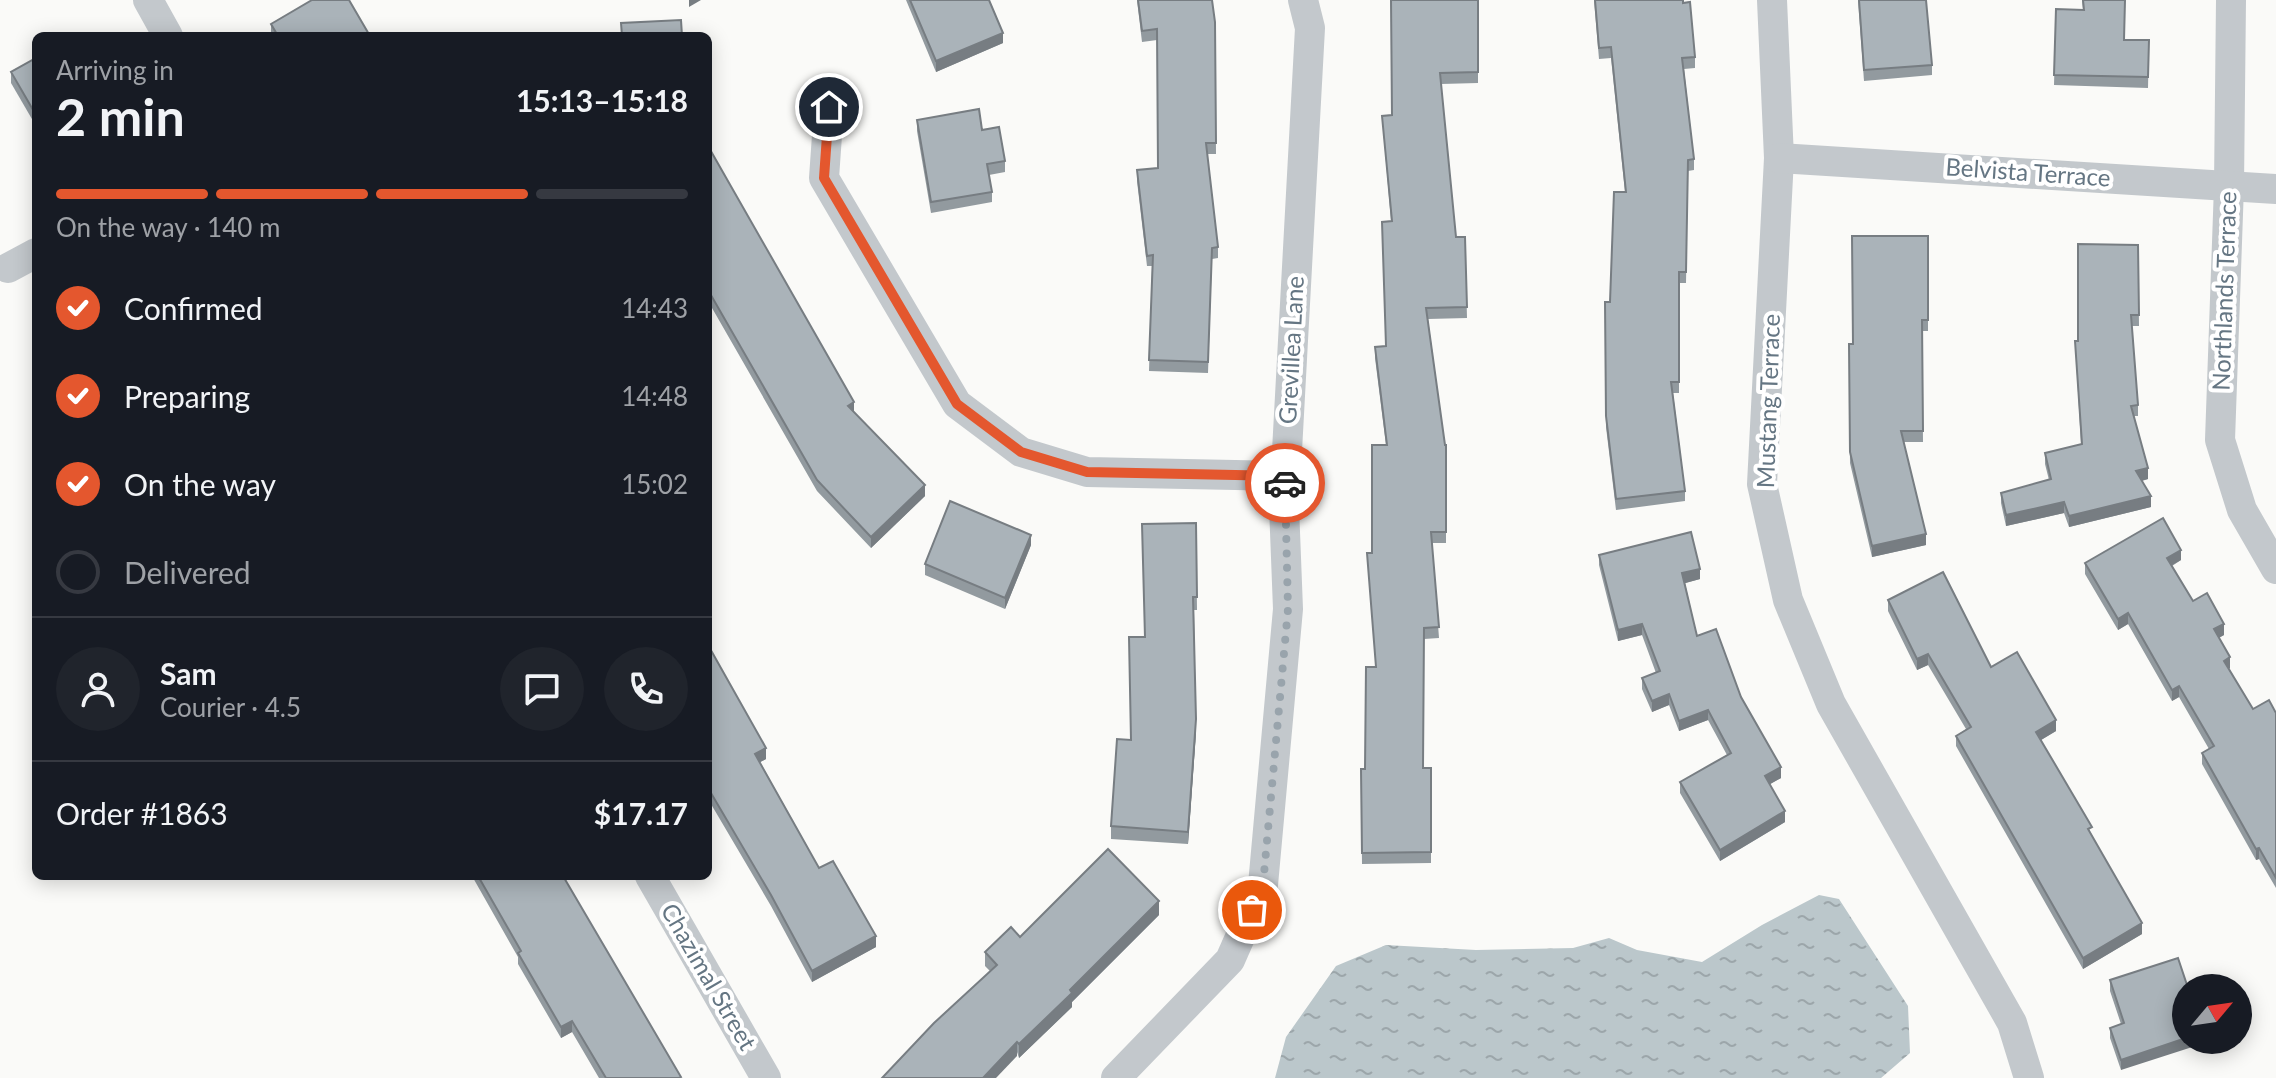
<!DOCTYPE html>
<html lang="en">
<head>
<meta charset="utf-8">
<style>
  body { margin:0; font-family:Lato,sans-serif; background:#20242c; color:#f1f3f6; height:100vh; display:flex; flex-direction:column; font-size:30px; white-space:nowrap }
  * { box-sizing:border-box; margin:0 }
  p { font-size:26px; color:#9ea1a6 }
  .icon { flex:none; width:44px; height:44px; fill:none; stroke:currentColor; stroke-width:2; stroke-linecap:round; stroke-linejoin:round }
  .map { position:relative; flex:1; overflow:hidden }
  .sheet { position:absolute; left:32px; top:32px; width:680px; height:848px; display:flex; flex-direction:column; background:#171b24; border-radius:12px; box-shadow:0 4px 20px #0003 }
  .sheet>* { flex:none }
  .needle { width:52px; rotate:61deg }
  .controls { position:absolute; left:2172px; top:974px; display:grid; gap:16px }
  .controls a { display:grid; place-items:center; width:80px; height:80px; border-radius:50%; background:#171b24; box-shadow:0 4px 20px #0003; font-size:40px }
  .pin { position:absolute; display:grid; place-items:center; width:68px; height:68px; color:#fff; margin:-34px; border:4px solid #fff; border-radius:50%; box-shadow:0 2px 8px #0007 }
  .courier { position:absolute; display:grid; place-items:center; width:80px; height:80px; margin:-40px; border:6px solid #e4572e; border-radius:50%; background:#fff; color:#222; box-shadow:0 2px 10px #0007 }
  .overview em { font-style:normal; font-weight:700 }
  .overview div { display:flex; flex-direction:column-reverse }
  .overview { display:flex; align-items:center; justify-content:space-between; height:136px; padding:0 24px }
  h1 { font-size:52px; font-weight:700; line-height:60px }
  .bar { display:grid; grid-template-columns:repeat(4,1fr); gap:12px 8px; align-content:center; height:96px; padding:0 24px }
  .bar i { height:10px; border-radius:6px; background:#363941 }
  .bar .on { background:#e4572e }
  .bar p { grid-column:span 4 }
  .line { display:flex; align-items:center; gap:20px; padding:0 24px; border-top:2px solid #363941 }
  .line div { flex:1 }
  .round { display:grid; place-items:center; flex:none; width:84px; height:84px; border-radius:42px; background:#20242c }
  ol { padding:0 24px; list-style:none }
  li { display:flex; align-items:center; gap:24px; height:88px }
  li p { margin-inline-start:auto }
  li .icon { padding:8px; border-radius:50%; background:#e4572e; color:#fff; stroke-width:4 }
  li:last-child { color:#9ea1a6 }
  li i { width:44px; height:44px; border:4px solid #363941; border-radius:50% }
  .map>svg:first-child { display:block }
  .water { fill:url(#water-ripples) }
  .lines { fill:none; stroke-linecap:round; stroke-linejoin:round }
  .street { stroke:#c3c8cc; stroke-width:30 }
  .wall { fill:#929a9f }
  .shaded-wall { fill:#777d82 }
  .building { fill:#aab3b9; stroke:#777d82; stroke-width:2 }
  .done { stroke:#99a4ac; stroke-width:8; stroke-dasharray:0 14.4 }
  .route { stroke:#e4572e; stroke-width:10 }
  .labels { text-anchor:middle; stroke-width:8; stroke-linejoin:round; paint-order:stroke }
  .street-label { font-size:24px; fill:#657683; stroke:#fff }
</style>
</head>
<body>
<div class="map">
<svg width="2276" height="1078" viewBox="0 0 2276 1078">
  <defs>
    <pattern id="water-ripples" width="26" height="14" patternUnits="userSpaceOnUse" patternTransform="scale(2)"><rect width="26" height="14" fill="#bbc7cb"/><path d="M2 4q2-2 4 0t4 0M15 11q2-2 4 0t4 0" fill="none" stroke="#9ca6aa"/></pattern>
  </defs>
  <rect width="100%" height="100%" fill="#fafaf8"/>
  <!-- water -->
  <path class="water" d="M 1819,895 L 1839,899 L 1908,1006 L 1910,1053 L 1881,1078 L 1275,1078 L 1286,1037 L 1336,966 L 1386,945 L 1476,950 L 1573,948 L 1609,938 L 1637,950 L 1702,962 L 1762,925 Z"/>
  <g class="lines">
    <!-- street -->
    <g class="street">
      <path d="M 148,0 L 168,36"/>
      <path d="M 1772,0 L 1779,158 L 1762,484 L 1788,600 L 1831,704 L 2012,1023 L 2029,1078"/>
      <path d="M 2231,0 L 2229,186 L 2220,440 L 2242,510 L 2276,569"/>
      <path d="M 829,107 L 824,178 L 957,404 L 1021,452 L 1087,472 L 1285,476"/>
      <path d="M 1779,158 L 2276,189"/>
      <path d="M 8,268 L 36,253"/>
      <path d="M 650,876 L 766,1078"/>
      <path d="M 1116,1078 L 1230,960 L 1263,885 L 1288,609 L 1284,506 L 1310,28 L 1303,0"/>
    </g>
  </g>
  <!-- wall -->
  <g class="wall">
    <path d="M 906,0 L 989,0 L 1003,43 L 936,72 Z"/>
    <path d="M 1137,0 L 1212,0 L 1215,22 L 1216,154 L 1207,154 L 1218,247 L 1218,258 L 1212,259 L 1208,373 L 1149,371 L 1152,266 L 1147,266 L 1137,181 L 1137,170 L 1158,168 L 1157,40 L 1142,42 Z"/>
    <path d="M 1478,0 L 1478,83 L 1441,84 L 1456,237 L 1465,237 L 1467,318 L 1428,319 L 1445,445 L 1446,445 L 1446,543 L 1432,543 L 1439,638 L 1424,639 L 1423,768 L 1431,768 L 1431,863 L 1362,864 L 1361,769 L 1365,769 L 1376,667 L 1367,553 L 1372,553 L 1386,445 L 1375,358 L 1375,347 L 1385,346 L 1391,221 L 1382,116 L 1392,115 Z"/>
    <path d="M 1594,0 L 1683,0 L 1695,57 L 1695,68 L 1684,69 L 1694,159 L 1694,170 L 1688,171 L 1686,283 L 1679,283 L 1679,393 L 1673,393 L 1685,491 L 1685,501 L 1616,510 L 1606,427 L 1605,302 L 1610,302 L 1625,192 L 1611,58 L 1599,59 Z"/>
    <path d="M 1858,0 L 1932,65 L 1932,75 L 1864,81 Z"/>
    <path d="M 2082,0 L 2125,0 L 2125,40 L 2149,40 L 2148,88 L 2054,85 L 2056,9 L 2083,10 Z"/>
    <path d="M 271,24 L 370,36 L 271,36 Z"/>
    <path d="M 36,58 L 36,126 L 11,83 L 11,72 Z"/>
    <path d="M 917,120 L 982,130 L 1005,161 L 1005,172 L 989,175 L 992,192 L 992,202 L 931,213 L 917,131 Z"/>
    <path d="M 708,146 L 854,412 L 925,496 L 871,548 L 817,491 L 708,301 Z"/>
    <path d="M 1928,236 L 1928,331 L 1922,331 L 1923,442 L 1904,442 L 1926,545 L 1872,557 L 1850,463 L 1849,344 L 1853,344 Z"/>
    <path d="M 2138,245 L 2139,326 L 2132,326 L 2138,405 L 2138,416 L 2134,416 L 2148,479 L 2142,481 L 2151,507 L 2069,527 L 2064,513 L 2006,526 L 2001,503 L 2001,493 L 2049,480 L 2045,464 L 2045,453 L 2081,444 L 2075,341 L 2078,341 Z"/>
    <path d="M 1196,523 L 1197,610 L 1194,610 L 1196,732 L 1188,844 L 1111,839 L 1111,826 L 1131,740 L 1144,637 Z"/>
    <path d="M 1031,545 L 1005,609 L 925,575 L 925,564 Z"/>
    <path d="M 1599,555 L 1700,579 L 1685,583 L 1697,636 L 1741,697 L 1781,778 L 1770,784 L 1785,822 L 1720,861 L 1680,793 L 1680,782 L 1727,755 L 1708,720 L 1679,731 L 1669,705 L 1652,712 L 1642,689 L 1642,678 L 1656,673 L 1642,635 L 1618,641 L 1599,565 Z"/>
    <path d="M 2181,560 L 2172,566 L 2193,601 L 2224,635 L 2219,638 L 2230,668 L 2229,669 L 2253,709 L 2276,713 L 2276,888 L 2259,859 L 2256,860 L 2202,764 L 2202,753 L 2209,749 L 2179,697 L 2172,701 L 2128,624 L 2118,630 L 2085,574 L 2085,563 Z"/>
    <path d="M 1888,600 L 1991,667 L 2056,731 L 2041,740 L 2092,835 L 2142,934 L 2083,969 L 1956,746 L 1956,736 L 1966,729 L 1928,665 L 1917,670 L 1888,611 Z"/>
    <path d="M 708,645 L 766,759 L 760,762 L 819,868 L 876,947 L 812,982 L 771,906 L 708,799 Z"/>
    <path d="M 472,876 L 563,876 L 681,1078 L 599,1078 L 572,1032 L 561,1038 L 518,964 L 518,957 Z"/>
    <path d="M 1159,915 L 1072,1002 L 1072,1007 L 1019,1058 L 990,971 L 985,966 L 985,952 L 1020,937 Z"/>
    <path d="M 2178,958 L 2121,1070 L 2110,1038 L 2110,1028 L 2121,1024 L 2110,991 L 2110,980 Z"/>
  </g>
  <!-- shaded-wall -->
  <g class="shaded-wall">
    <path d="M 689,0 L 701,0 L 689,7 Z"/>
    <path d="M 1003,33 L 1003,43 L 936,72 L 936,61 Z"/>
    <path d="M 854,402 L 854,413 L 848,406 Z"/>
    <path d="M 2148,468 L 2148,479 L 2136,482 L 2136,471 Z"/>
    <path d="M 925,485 L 925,496 L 871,548 L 871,537 Z"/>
    <path d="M 2151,496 L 2151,507 L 2069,527 L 2069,516 Z"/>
    <path d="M 2064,502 L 2064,513 L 2006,526 L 2006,515 Z"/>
    <path d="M 1926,534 L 1926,545 L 1872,557 L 1872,546 Z"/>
    <path d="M 1031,535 L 1031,545 L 1005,609 L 1005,598 Z"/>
    <path d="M 2181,550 L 2181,560 L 2167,568 L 2167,558 Z"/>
    <path d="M 1700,569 L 1700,579 L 1682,584 L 1682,573 Z"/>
    <path d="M 2128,613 L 2128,624 L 2118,630 L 2118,619 Z"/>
    <path d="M 1642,624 L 1642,635 L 1618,641 L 1618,630 Z"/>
    <path d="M 2224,624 L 2224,635 L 2214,640 L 2214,629 Z"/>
    <path d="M 1928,654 L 1928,665 L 1917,670 L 1917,659 Z"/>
    <path d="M 2230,657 L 2230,668 L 2224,671 L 2224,661 Z"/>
    <path d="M 2179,686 L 2179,697 L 2172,701 L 2172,690 Z"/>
    <path d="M 1669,694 L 1669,705 L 1652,712 L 1652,701 Z"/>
    <path d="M 1708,710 L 1708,720 L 1679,731 L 1679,721 Z"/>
    <path d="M 1196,719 L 1196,732 L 1188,844 L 1188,832 Z"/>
    <path d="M 2056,720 L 2056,731 L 2036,743 L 2036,732 Z"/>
    <path d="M 766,748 L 766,759 L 755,765 L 755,754 Z"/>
    <path d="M 1781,767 L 1781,778 L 1765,787 L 1765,776 Z"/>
    <path d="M 1785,811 L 1785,822 L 1720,861 L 1720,850 Z"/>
    <path d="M 2259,848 L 2259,859 L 2256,860 L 2256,849 Z"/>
    <path d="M 1159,901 L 1159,915 L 1072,1002 L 1072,1007 L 1019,1058 L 1019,1044 L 1070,990 Z"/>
    <path d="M 2142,923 L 2142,934 L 2083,969 L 2083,958 Z"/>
    <path d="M 876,936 L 876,947 L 812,982 L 812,971 Z"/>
    <path d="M 572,1021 L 572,1032 L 561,1038 L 561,1027 Z"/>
    <path d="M 2186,1038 L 2186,1040 L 2214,1040 L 2121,1070 L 2121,1060 Z"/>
    <path d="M 1017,1042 L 1017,1056 L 996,1078 L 983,1078 Z"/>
  </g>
  <!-- building -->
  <g class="building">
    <path d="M 312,0 L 349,0 L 370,36 L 278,36 L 271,24 Z"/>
    <path d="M 910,0 L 989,0 L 1003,33 L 936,61 Z"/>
    <path d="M 1138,0 L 1212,0 L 1215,22 L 1216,143 L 1206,143 L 1218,247 L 1212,248 L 1208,362 L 1149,360 L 1153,255 L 1147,256 L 1137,170 L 1158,168 L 1157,29 L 1142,31 Z"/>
    <path d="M 1391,0 L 1478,0 L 1478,72 L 1440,73 L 1456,237 L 1465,237 L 1467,307 L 1426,308 L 1445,445 L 1446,445 L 1446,532 L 1431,532 L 1439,627 L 1424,628 L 1423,768 L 1431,768 L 1431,852 L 1362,853 L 1361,769 L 1365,769 L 1366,667 L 1376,667 L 1367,553 L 1372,553 L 1372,445 L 1387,445 L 1375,347 L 1386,346 L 1382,222 L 1392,221 L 1382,116 L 1392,115 Z"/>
    <path d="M 1595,0 L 1683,0 L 1683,3 L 1690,2 L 1695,57 L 1682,58 L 1694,159 L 1688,160 L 1686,272 L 1679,272 L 1679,382 L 1671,382 L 1685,491 L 1616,499 L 1606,416 L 1605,302 L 1610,302 L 1614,192 L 1626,192 L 1611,47 L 1599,48 Z"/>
    <path d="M 1859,0 L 1926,0 L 1932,65 L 1864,70 Z"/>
    <path d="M 2083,0 L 2125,0 L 2124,40 L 2149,40 L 2148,77 L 2054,75 L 2056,9 L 2084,10 Z"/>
    <path d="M 681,20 L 682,36 L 622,36 L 621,23 Z"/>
    <path d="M 36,58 L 36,115 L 11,72 Z"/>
    <path d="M 979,109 L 982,130 L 999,127 L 1005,161 L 987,164 L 992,192 L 931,202 L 917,120 Z"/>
    <path d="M 708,146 L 854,402 L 848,406 L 925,485 L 871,537 L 817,480 L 708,290 Z"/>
    <path d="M 1852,236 L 1928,236 L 1928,320 L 1922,320 L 1923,431 L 1901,431 L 1926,534 L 1872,546 L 1850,452 L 1849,344 L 1853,344 Z"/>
    <path d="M 2078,244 L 2138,245 L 2139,315 L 2131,315 L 2138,405 L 2131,406 L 2148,468 L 2136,471 L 2151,496 L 2069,516 L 2064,502 L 2006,515 L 2001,493 L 2051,479 L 2045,453 L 2082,444 L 2075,341 L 2078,341 Z"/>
    <path d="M 950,501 L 1031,535 L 1005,598 L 925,564 Z"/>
    <path d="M 2163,518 L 2181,550 L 2167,558 L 2193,601 L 2207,593 L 2224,624 L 2214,629 L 2230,657 L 2224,661 L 2253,709 L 2269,700 L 2276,713 L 2276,878 L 2259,848 L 2256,849 L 2202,753 L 2214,746 L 2179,686 L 2172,690 L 2128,613 L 2118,619 L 2085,563 Z"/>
    <path d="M 1196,523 L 1197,597 L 1193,597 L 1196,719 L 1188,832 L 1111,826 L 1117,739 L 1131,740 L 1129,637 L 1145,637 L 1142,524 Z"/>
    <path d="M 1691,532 L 1700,569 L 1682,573 L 1697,636 L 1716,629 L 1741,697 L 1781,767 L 1765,776 L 1785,811 L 1720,850 L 1680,782 L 1731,753 L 1708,710 L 1679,721 L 1669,694 L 1652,701 L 1642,678 L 1660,671 L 1642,624 L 1618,630 L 1599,555 Z"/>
    <path d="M 1943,572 L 1991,667 L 2017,652 L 2056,720 L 2036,732 L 2092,827 L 2088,829 L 2142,923 L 2083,958 L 1956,736 L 1971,727 L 1928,654 L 1917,659 L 1888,600 Z"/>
    <path d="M 708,645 L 766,748 L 755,754 L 819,868 L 833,861 L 876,936 L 812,971 L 771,895 L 708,788 Z"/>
    <path d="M 1108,849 L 1159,901 L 1070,990 L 1072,993 L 1019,1044 L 1017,1042 L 983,1078 L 882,1078 L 934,1023 L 997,965 L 985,952 L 1011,927 L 1020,937 Z"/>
    <path d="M 478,876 L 563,876 L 681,1077 L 679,1078 L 606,1078 L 572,1021 L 561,1027 L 518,953 L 521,951 Z"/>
    <path d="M 2178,958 L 2188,988 L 2186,988 L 2186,1038 L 2121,1060 L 2110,1028 L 2124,1023 L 2110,980 Z"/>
  </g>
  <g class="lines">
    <!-- done -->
    <path class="done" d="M 1252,910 L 1263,885 L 1288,609 L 1285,483"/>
    <!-- route -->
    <path class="route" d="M 829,107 L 824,178 L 957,404 L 1021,452 L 1087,472 L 1285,476 L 1285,483"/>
  </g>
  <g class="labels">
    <!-- street labels -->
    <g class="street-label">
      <text transform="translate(2028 173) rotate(4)" y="8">Belvista Terrace</text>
      <text transform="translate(2225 291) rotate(-88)" y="8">Northlands Terrace</text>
      <text transform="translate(1292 350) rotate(-87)" y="8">Grevillea Lane</text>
      <text transform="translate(1769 401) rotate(-88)" y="8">Mustang Terrace</text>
      <text transform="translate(708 977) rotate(60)" y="8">Chazimal Street</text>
    </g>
  </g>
</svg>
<div class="controls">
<a><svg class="needle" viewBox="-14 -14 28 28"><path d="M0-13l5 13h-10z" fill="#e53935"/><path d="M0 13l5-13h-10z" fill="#9ea1a6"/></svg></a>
</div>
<div class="pin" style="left:1252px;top:910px;background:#ea580c"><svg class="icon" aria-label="bag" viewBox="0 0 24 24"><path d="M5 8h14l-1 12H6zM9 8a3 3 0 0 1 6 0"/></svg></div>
<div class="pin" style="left:829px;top:107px;background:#1f2937"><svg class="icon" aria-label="home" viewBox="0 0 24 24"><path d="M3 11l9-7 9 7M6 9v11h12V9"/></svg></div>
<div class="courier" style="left:1285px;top:483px"><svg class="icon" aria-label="car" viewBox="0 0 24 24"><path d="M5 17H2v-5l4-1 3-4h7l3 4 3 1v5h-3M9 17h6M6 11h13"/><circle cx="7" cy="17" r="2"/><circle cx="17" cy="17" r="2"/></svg></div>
<section class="sheet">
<div class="overview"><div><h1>2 min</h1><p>Arriving in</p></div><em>15:13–15:18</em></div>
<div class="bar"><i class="on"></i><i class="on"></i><i class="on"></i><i></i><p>On the way · 140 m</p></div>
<ol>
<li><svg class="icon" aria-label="check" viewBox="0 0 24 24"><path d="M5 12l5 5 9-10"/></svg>Confirmed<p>14:43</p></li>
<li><svg class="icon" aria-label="check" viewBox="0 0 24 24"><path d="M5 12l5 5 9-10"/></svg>Preparing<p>14:48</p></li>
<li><svg class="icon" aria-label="check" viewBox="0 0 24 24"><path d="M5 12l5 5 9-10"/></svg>On the way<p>15:02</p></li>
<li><i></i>Delivered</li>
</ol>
<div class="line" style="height:144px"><a class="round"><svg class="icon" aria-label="person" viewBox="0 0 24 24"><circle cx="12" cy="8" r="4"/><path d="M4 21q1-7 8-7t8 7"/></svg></a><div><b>Sam</b><p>Courier · 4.5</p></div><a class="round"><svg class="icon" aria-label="chat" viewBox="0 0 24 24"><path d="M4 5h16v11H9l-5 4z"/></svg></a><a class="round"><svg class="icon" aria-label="phone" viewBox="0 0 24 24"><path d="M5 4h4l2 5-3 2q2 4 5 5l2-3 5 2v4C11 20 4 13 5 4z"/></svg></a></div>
<div class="line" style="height:104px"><div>Order #1863</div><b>$17.17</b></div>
</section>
</div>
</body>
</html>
